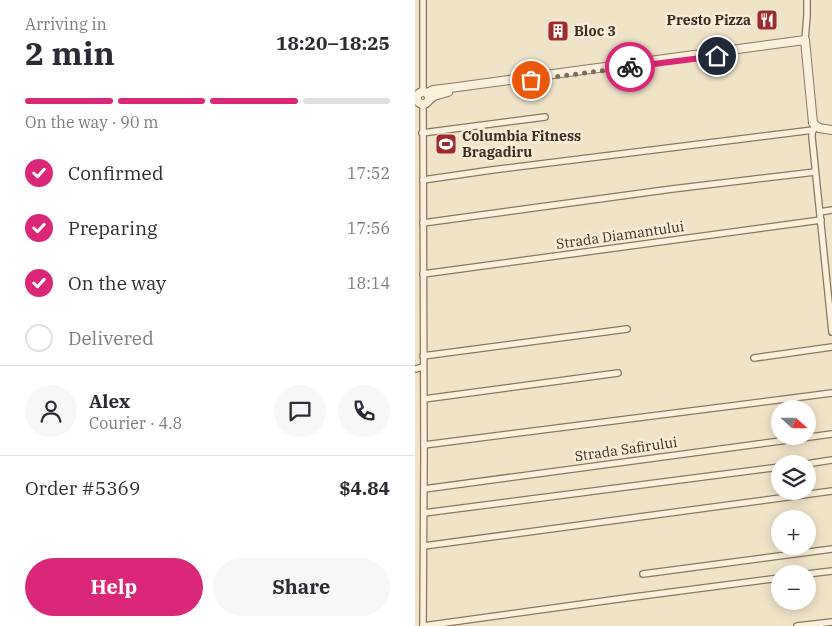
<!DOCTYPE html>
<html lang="en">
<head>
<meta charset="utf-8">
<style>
  body { margin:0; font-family:"IBM Plex Serif",serif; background:#f7f7f7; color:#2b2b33; height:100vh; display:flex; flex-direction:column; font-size:19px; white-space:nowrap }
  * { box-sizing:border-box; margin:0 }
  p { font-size:16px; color:#7c7c81 }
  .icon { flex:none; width:28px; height:28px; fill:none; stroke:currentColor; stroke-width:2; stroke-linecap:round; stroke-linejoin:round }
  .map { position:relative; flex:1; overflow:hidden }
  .sheet { display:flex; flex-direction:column; background:#fff; width:415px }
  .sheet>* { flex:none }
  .needle { width:32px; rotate:111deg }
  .fabs { position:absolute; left:356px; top:400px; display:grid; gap:10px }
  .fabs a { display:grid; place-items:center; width:45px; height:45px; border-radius:50%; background:#fff; box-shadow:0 2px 12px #0003; font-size:25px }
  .pin { position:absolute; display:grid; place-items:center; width:42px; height:42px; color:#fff; margin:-21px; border:2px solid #fff; border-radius:50%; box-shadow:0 1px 5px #0007 }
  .courier { position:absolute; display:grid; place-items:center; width:50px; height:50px; margin:-25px; border:4px solid #db2777; border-radius:50%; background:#fff; color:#222; box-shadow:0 1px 6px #0007 }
  .summary em { font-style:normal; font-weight:700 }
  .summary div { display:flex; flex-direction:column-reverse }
  .summary { display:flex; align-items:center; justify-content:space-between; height:85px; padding:0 25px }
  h1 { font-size:32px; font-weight:700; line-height:38px }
  .bar { display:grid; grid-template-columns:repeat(4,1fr); gap:8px 5px; align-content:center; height:60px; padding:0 25px }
  .bar i { height:6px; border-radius:4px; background:#e1e1e2 }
  .bar .active { background:#db2777 }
  .bar p { grid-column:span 4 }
  .line { display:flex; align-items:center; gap:12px; padding:0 25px; border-top:1px solid #e1e1e2 }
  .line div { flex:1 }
  .round { display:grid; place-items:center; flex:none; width:52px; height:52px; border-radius:26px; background:#f7f7f7 }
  ol { padding:0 25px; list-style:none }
  li { display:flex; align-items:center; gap:15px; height:55px }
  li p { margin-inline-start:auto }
  li .icon { padding:5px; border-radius:50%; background:#db2777; color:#fff; stroke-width:4 }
  li:last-child { color:#7c7c81 }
  li i { width:28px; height:28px; border:2px solid #e1e1e2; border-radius:50% }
  .primary-button { display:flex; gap:10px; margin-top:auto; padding:10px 25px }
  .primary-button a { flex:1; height:58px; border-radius:30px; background:#db2777; color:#fff; font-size:20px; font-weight:700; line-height:58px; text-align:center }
  .primary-button a+a { background:#f7f7f7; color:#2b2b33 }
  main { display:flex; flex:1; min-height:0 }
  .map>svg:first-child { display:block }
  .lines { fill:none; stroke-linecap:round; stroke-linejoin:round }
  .minor-casing { stroke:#8d765c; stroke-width:8 }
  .tertiary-casing { stroke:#8d765c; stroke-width:10 }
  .minor { stroke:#faf1dc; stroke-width:5.5 }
  .tertiary { stroke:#faf1dc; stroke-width:8 }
  .done { stroke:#7c6e5b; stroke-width:5; stroke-dasharray:0 9 }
  .route { stroke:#db2777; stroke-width:6 }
  .labels { text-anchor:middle; stroke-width:5; stroke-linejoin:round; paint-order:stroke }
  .poi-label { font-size:14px; font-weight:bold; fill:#3d2e20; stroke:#f7eed8; text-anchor:start }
  .street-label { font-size:14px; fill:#3d2e20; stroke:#f7eed8 }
</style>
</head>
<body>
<main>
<section class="sheet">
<div class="summary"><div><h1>2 min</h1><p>Arriving in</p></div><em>18:20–18:25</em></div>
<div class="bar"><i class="active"></i><i class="active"></i><i class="active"></i><i></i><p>On the way · 90 m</p></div>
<ol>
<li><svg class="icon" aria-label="check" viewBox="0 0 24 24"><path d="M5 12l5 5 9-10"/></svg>Confirmed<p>17:52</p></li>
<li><svg class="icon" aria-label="check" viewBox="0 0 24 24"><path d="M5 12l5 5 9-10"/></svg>Preparing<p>17:56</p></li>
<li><svg class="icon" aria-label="check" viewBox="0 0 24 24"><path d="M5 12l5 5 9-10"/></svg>On the way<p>18:14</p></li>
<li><i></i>Delivered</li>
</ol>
<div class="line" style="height:90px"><a class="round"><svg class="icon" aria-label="person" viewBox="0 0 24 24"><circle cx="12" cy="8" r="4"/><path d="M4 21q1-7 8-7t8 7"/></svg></a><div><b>Alex</b><p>Courier · 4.8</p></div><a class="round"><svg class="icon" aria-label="chat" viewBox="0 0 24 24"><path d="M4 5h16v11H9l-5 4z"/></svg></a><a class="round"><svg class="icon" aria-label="phone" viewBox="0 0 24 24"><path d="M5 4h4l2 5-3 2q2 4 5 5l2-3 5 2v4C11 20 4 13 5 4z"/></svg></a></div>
<div class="line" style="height:65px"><div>Order #5369</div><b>$4.84</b></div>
<div class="primary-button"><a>Help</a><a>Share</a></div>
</section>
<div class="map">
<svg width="417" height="626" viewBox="0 0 417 626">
  <rect width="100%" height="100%" fill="#f0e4c8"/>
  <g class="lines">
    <!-- minor casing -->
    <g class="minor-casing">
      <g id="minor">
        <path d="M 390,40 L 392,15 L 392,0"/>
        <path d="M 8,92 L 8,0"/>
        <path d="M 8,104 L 9,458 L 8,626"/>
        <path d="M 399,127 L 397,134 L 397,137 L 417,332"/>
        <path d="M 7,133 L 130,117"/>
        <path d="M 8,180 L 77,170 L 398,130"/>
        <path d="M 405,212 L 417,210"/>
        <path d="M 8,223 L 257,189 L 400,172"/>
        <path d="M 8,274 L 406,220"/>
        <path d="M 8,356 L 212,329"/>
        <path d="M 339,358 L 417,347"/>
        <path d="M 0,369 L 8,367"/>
        <path d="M 9,399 L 203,373"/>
        <path d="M 9,445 L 417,393"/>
        <path d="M 391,464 L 417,460"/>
        <path d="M 9,489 L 417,434"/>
        <path d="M 9,513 L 365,467"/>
        <path d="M 9,546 L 417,491"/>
        <path d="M 228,574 L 417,549"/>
        <path d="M 392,574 L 417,571"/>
        <path d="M 8,626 L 211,598 L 365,578"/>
        <path d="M 382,626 L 417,622"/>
      </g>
    </g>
    <!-- tertiary casing -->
    <g class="tertiary-casing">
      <g id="tertiary">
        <circle cx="8" cy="98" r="6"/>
        <path d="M 12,93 L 18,90 L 35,88 L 390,40 L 398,123 L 404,128 L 417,130"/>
        <path d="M 14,100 L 19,96 L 33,92"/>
      </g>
    </g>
    <!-- minor -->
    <use href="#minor" class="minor"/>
    <!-- tertiary -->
    <use href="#tertiary" class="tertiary"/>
  </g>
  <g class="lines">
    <!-- done -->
    <path class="done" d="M 116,80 L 215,67"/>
    <!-- route -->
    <path class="route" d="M 215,67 L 302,56"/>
  </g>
  <!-- icons -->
  <defs>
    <g id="restaurant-square" transform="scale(1.125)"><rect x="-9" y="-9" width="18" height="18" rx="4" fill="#9e2a2b" stroke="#f7eed8"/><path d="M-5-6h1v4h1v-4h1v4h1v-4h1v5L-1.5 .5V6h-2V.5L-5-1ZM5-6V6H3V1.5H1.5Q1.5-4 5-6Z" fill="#fff"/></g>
    <g id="building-square" transform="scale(1.125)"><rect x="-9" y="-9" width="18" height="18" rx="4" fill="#9e2a2b" stroke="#f7eed8"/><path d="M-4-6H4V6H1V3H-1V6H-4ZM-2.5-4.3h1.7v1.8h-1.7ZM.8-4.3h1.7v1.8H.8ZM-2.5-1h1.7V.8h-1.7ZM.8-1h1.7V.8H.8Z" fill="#fff"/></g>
    <g id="stadium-square" transform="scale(1.125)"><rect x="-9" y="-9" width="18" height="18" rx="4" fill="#9e2a2b" stroke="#f7eed8"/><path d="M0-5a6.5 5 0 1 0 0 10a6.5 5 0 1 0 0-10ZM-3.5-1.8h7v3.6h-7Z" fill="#fff"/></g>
  </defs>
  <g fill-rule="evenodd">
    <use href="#restaurant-square" x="352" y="20"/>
    <use href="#building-square" x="143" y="31"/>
    <use href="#stadium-square" x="31" y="144"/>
  </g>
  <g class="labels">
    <!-- poi labels -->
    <g class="poi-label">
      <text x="336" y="25" text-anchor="end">Presto Pizza</text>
      <text x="159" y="36">Bloc 3</text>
      <text x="47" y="141">Columbia Fitness<tspan x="47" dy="16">Bragadiru</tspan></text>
    </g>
    <!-- street labels -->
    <g class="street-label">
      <text transform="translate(205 235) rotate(-8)" y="5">Strada Diamantului</text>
      <text transform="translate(211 449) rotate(-8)" y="5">Strada Safirului</text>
    </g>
  </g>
</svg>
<div class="fabs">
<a><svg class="needle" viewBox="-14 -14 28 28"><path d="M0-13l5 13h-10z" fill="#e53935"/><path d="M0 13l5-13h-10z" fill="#7c7c81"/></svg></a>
<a><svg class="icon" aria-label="layers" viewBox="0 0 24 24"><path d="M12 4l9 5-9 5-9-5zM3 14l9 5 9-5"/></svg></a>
<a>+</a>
<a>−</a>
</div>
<div class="pin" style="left:116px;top:80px;background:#ea580c"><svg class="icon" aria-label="bag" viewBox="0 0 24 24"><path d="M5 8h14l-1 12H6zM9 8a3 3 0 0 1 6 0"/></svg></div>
<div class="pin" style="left:302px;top:56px;background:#1f2937"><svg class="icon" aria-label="home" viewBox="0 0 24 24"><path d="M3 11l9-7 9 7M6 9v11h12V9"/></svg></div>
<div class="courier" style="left:215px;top:67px"><svg class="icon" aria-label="bike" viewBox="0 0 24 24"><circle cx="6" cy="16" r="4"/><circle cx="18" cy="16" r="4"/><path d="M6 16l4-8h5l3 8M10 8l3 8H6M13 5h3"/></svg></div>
</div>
</main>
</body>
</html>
